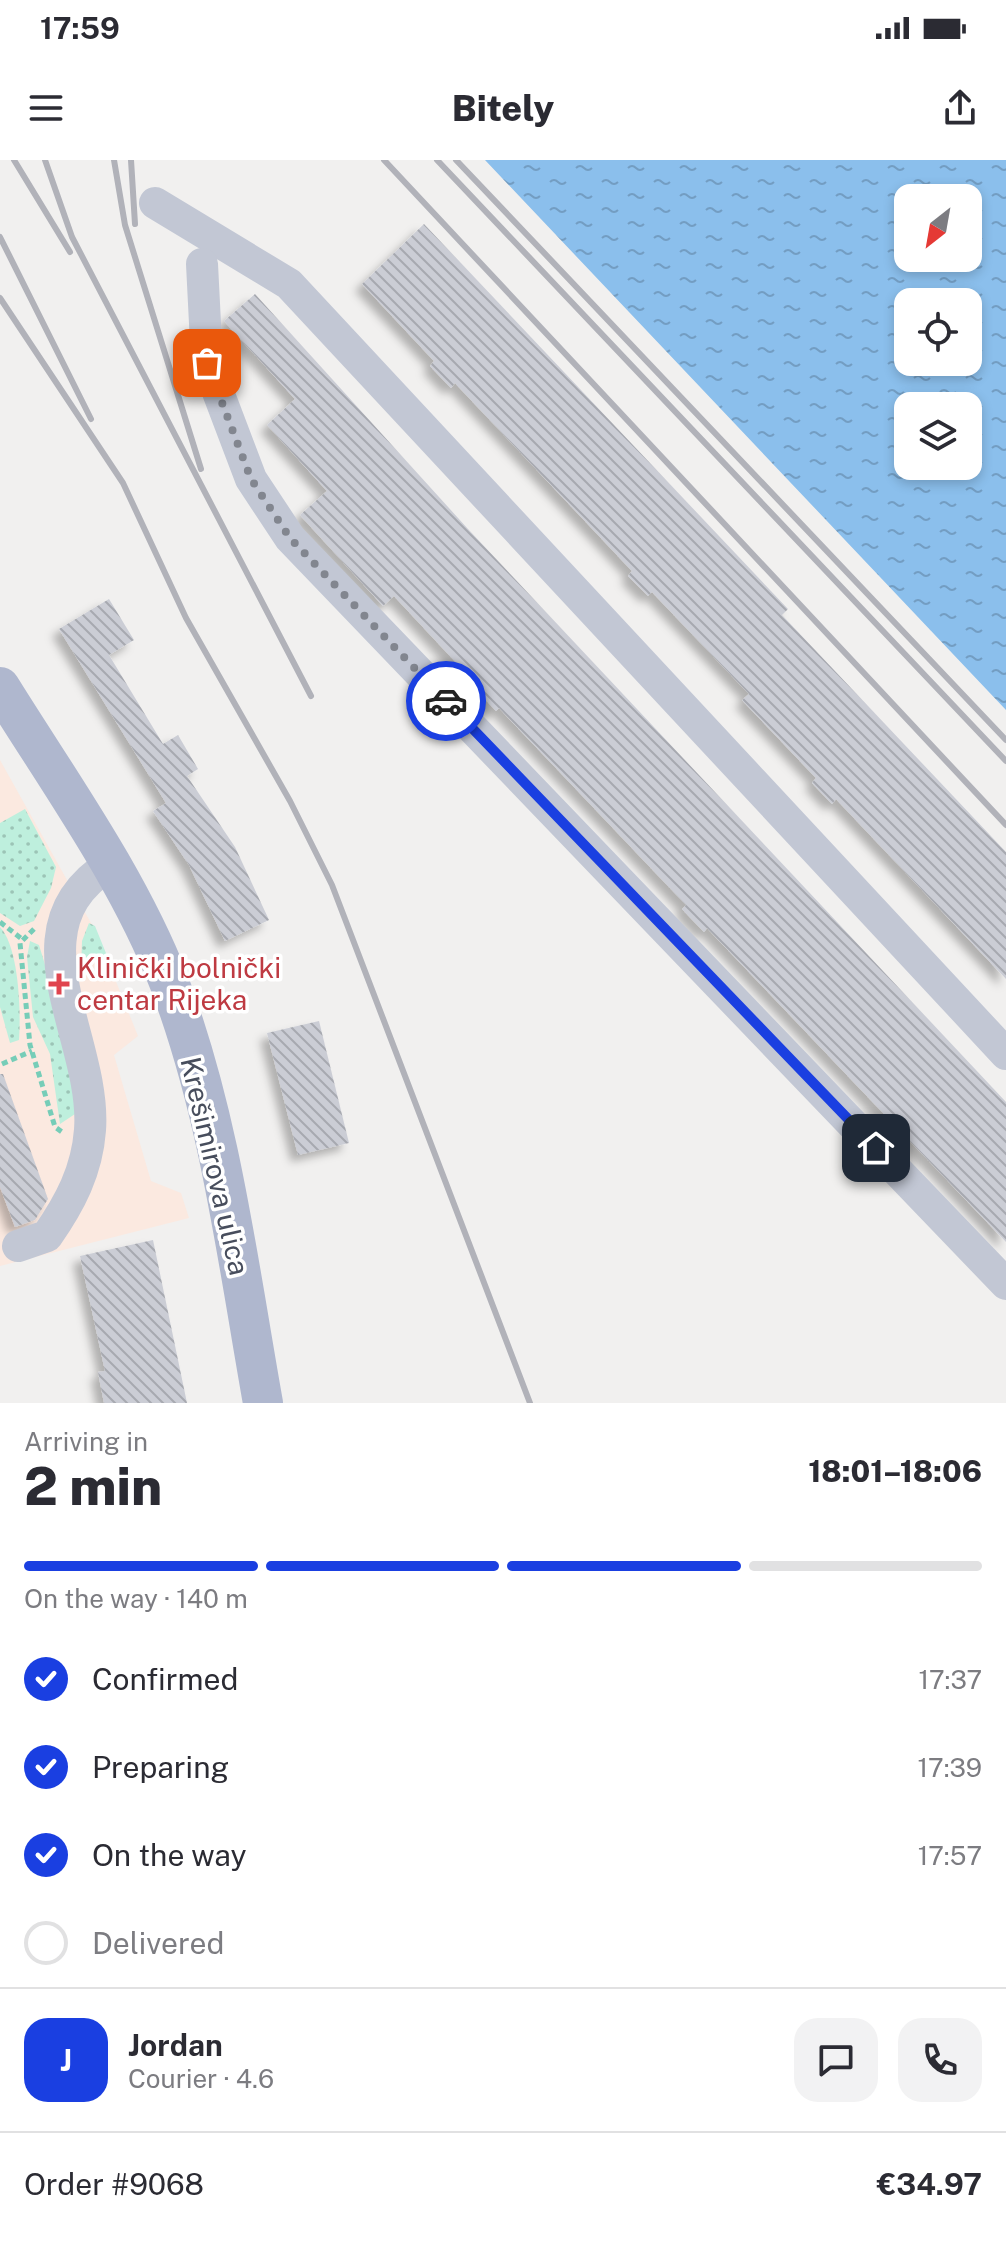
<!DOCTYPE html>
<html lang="en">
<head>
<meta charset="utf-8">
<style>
  body { margin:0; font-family:"Public Sans",sans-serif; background:#f2f2f3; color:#2b2b33; height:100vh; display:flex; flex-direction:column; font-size:30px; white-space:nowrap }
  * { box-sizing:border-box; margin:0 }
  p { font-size:26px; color:#7c7c81 }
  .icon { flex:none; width:44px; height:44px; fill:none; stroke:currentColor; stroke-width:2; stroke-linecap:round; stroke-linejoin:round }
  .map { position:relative; height:1243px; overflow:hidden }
  .sheet { display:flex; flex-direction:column; background:#fff; flex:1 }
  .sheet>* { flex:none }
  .needle { width:52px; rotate:211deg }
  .buttons { position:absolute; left:894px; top:24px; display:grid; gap:16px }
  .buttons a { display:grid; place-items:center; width:88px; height:88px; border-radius:16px; background:#fff; box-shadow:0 4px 12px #0003; font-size:40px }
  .pin { position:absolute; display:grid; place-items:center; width:68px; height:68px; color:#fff; margin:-34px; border-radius:16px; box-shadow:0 4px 12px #0006 }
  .courier { position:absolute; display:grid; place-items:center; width:80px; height:80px; margin:-40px; border:6px solid #1a3fe1; border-radius:50%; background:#fff; color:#222; box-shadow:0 2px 10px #0007 }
  .head em { font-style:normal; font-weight:800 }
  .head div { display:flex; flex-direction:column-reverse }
  .head { display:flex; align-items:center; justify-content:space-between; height:136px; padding:0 24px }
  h1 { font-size:52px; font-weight:800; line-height:60px }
  .bar { display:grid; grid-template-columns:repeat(4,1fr); gap:12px 8px; align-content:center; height:96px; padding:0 24px }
  .bar i { height:10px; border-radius:6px; background:#e1e1e2 }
  .bar .on { background:#1a3fe1 }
  .bar p { grid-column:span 4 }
  .line { display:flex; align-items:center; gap:20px; padding:0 24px; border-top:2px solid #e1e1e2 }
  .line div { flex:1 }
  .round { display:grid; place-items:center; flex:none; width:84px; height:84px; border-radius:24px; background:#f2f2f3 }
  ol { padding:0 24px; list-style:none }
  li { display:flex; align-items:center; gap:24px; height:88px }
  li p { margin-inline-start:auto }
  li .icon { padding:8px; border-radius:50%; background:#1a3fe1; color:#fff; stroke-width:4 }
  li:last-child { color:#7c7c81 }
  li i { width:44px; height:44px; border:4px solid #e1e1e2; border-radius:50% }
  .status { display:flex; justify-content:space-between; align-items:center; height:56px; padding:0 40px; background:#fff; direction:ltr }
  .status svg { height:22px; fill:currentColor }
  header { display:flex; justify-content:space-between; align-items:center; height:104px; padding:0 24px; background:#fff; font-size:36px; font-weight:800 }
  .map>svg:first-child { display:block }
  .medical { fill:#fbe9e0 }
  .grass { fill:url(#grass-dots) }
  .water { fill:url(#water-ripples); fill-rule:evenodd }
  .building { fill:url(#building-back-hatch); filter:url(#shadow) }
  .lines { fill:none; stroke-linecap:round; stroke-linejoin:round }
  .path { stroke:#76cdb8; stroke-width:5; stroke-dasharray:6 4; stroke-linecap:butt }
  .minor { stroke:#c2c7d4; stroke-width:32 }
  .major { stroke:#afb7ce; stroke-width:40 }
  .rail { stroke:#b1b2b9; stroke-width:6 }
  .done { stroke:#82868f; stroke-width:8; stroke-dasharray:0 14.4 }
  .route { stroke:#1a3fe1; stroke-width:10 }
  .health-dot { fill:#e0444e; stroke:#fff; stroke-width:3 }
  .labels { text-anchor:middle; stroke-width:7; stroke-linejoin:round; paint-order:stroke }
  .health-label { font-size:28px; fill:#be3a42; stroke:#fff; text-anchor:start }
  .street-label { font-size:28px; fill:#474d5c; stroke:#fff }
</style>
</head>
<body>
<div class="status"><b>17:59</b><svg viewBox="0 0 49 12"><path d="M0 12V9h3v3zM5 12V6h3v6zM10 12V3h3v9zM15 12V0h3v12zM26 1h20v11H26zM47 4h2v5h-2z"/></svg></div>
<header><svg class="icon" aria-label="menu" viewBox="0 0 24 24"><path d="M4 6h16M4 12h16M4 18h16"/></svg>Bitely<svg class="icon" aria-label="share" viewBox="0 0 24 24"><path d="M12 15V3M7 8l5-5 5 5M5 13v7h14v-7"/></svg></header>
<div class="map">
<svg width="1006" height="1243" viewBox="0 0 1006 1243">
  <defs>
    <pattern id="grass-dots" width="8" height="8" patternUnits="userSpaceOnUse" patternTransform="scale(2)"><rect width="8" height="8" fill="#beefdd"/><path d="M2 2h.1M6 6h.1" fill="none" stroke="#9cc4b6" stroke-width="1.8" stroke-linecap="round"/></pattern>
    <pattern id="water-ripples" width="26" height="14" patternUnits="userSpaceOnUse" patternTransform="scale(2)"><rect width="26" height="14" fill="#8bbfec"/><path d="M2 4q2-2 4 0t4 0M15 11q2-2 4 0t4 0" fill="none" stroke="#739dc2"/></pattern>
    <pattern id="building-back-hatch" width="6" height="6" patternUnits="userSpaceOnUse" patternTransform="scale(2)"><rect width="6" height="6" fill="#cbcdd5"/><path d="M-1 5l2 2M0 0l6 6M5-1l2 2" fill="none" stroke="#a7a9b0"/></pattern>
    <filter id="shadow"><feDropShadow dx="-7" dy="7" stdDeviation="4" flood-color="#0004"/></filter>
  </defs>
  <rect width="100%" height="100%" fill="#f1f0ef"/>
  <!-- medical -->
  <path class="medical" d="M 0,600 L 96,772 L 138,876 L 114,895 L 151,1021 L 181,1033 L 189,1058 L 0,1106 Z"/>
  <!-- grass -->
  <g class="grass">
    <path d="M 25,649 L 56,707 L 51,728 L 34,761 L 20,766 L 0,753 L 0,663 Z"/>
    <path d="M 89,763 L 95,766 L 112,808 L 97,797 L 86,811 L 81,810 L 82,781 Z"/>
    <path d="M 0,767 C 19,787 21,852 19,880 L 10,883 L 0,847 Z"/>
    <path d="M 30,781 L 39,785 L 67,877 L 81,950 L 60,964 L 50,894 L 33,857 L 27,797 Z"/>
  </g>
  <!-- water -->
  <path class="water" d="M 485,0 L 1006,0 L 1006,550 ZM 908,38 L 968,38 L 968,98 L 908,98 ZM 908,142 L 968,142 L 968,202 L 908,202 ZM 908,246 L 968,246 L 968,306 L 908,306 Z"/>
  <!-- building -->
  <g class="building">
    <path d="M 424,64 L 788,449 L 782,455 L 1006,692 L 1006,819 L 836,639 L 832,644 L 812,623 L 816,618 L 742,540 L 749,534 L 652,432 L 648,436 L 628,416 L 632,411 L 455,223 L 451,228 L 430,206 L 434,201 L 362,124 Z"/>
    <path d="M 255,134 L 468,369 L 1006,942 L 1006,1082 L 906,977 L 902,981 L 881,959 L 885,955 L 707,768 L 704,772 L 682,749 L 686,745 L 499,548 L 496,551 L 475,528 L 477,525 L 394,436 L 383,446 L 300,355 L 327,331 L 267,265 L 295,239 L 224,161 Z"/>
    <path d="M 109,439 L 134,480 L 109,495 L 163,584 L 178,575 L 198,609 L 187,616 L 235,687 L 269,760 L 225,781 L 189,705 L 153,651 L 166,643 L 59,469 Z"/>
    <path d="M 319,861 L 349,983 L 298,995 L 267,873 Z"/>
    <path d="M 0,914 L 3,914 L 48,1039 L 35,1060 L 15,1067 L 0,1027 Z"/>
    <path d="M 153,1080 L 187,1243 L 104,1243 L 98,1212 L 105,1211 L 80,1096 Z"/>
  </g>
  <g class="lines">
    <!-- path -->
    <g class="path">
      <path d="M 0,762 L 22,779"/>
      <path d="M 34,769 L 20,783 L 30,885 L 55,967 L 62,972"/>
      <path d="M 91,815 L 101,810 L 120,812"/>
      <path d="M 2,904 L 32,891"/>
    </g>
    <!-- minor -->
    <g class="minor">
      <path d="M 155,43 L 289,124 L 1006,894"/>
      <path d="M 202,104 L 207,203 L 251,319 L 290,378 L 1006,1124"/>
      <path d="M 18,1086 L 47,1076 C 70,1043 87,1011 90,970 C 97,878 6,768 111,704"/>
    </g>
    <!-- major -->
    <path class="major" d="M 0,527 C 59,622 128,717 169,822 C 220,956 238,1103 263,1243"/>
    <!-- rail -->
    <g class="rail">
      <path d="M 14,0 L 70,92"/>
      <path d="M 45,0 L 72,77 L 311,536"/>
      <path d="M 114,0 L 125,65 L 201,309"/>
      <path d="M 131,0 L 135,64"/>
      <path d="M 384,0 L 1006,665"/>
      <path d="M 437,0 L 1006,601"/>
      <path d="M 456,0 L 1006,580"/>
      <path d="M 0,77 L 91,259"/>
      <path d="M 0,138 L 123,323 L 186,458 L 290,641 L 332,725 L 530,1243"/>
    </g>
  </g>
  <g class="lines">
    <!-- done -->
    <path class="done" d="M 207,203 L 251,319 L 290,378 L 446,541"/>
    <!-- route -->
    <path class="route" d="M 446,541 L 876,988"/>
  </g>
  <!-- markers -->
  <path class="health-dot" d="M55 812h8v8h8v8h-8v8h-8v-8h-8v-8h8z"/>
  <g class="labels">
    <!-- health labels -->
    <g class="health-label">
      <text x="77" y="818">Klinički bolnički<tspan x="77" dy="32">centar Rijeka</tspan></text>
    </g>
    <!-- street labels -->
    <g class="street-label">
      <text transform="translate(215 1006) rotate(77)" y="10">Krešimirova ulica</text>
    </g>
  </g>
</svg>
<div class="buttons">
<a><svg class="needle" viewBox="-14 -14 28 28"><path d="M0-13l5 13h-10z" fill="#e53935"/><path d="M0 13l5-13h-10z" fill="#7c7c81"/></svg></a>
<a><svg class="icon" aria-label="locate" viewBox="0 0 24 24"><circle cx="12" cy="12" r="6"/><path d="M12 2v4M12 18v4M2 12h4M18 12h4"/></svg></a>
<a><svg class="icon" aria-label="layers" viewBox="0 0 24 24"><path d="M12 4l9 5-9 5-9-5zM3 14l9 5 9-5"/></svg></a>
</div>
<div class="pin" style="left:207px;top:203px;background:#ea580c"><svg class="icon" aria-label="bag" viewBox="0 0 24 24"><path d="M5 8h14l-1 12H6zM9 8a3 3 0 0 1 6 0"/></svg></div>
<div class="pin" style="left:876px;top:988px;background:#1f2937"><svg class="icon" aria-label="home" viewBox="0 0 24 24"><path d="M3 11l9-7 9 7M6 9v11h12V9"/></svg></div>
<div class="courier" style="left:446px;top:541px"><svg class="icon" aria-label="car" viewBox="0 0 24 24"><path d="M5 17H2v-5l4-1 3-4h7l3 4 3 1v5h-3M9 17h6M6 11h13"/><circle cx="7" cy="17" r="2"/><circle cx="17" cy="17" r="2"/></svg></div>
</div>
<section class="sheet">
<div class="head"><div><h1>2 min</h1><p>Arriving in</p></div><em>18:01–18:06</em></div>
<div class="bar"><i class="on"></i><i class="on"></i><i class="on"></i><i></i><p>On the way · 140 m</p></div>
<ol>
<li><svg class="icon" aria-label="check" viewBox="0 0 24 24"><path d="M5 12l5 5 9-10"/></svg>Confirmed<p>17:37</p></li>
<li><svg class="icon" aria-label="check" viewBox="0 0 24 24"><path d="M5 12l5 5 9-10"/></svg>Preparing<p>17:39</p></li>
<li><svg class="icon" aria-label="check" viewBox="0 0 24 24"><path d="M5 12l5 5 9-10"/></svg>On the way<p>17:57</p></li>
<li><i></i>Delivered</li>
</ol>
<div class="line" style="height:144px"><b class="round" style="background:#1a3fe1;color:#fff">J</b><div><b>Jordan</b><p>Courier · 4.6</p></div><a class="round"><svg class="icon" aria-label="chat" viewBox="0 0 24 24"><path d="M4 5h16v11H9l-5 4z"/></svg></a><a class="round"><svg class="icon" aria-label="phone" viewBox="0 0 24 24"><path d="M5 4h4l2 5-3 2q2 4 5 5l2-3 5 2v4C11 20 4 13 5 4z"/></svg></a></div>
<div class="line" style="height:104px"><div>Order #9068</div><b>€34.97</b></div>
</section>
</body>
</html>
